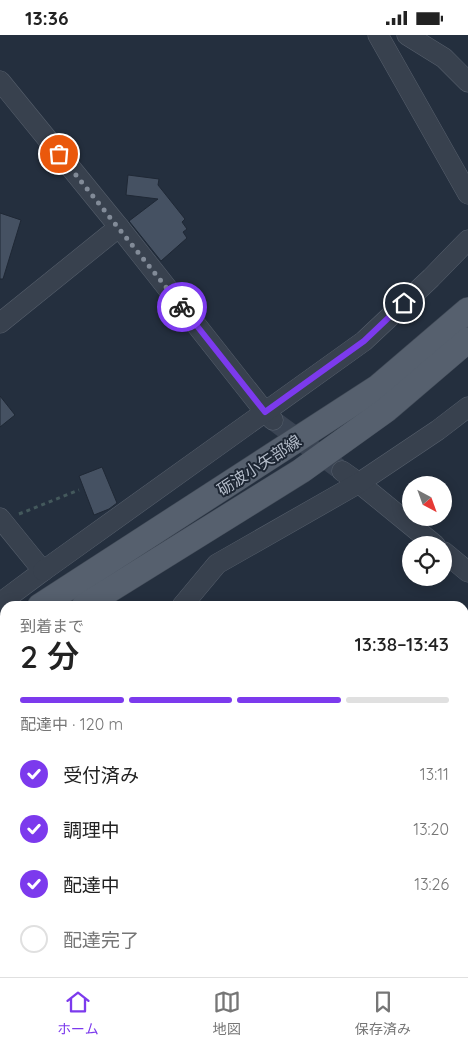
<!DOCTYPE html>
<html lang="ja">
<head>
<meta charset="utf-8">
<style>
  body { margin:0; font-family:Quicksand,"Noto Sans JP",sans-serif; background:#f2f2f2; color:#222; height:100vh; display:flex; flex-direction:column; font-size:19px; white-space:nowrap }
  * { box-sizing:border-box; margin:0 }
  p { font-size:16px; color:#767676 }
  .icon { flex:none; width:28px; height:28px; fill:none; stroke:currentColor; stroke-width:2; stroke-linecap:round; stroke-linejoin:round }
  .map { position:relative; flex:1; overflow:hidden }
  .side { position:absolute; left:0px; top:566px; width:469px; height:376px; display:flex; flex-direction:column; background:#fff; border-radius:15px 15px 0 0; box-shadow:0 2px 12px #0003 }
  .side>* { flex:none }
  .needle { width:32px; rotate:139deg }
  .tools { position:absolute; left:402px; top:441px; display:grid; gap:10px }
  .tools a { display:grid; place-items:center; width:50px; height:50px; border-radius:50%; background:#fff; box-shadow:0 2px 12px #0003; font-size:25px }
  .pin { position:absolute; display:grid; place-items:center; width:42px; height:42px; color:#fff; margin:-21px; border:2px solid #fff; border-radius:50%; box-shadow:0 1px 5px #0007 }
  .courier { position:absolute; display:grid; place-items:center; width:50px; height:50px; margin:-25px; border:4px solid #7c3aed; border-radius:50%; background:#fff; color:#222; box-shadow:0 1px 6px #0007 }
  .summary em { font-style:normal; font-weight:600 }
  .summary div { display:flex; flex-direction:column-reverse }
  .summary { display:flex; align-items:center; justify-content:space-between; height:85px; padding:0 20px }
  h1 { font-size:32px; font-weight:600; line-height:38px }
  .bar { display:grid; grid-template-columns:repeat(4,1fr); gap:8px 5px; align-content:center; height:60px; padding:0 20px }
  .bar i { height:6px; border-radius:4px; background:#e0e0e0 }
  .bar .on { background:#7c3aed }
  .bar p { grid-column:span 4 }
  ol { padding:0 20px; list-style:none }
  li { display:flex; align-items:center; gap:15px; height:55px }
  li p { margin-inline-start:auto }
  li .icon { padding:5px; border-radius:50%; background:#7c3aed; color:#fff; stroke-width:4 }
  li:last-child { color:#767676 }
  li i { width:28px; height:28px; border:2px solid #e0e0e0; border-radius:50% }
  .status { display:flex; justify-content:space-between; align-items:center; height:35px; padding:0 25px; background:#fff; direction:ltr }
  .status svg { height:14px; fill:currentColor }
  .dock { display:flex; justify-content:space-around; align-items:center; height:70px; border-top:1px solid #e0e0e0; background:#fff; font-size:14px; color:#767676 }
  .dock a { display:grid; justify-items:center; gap:2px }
  .dock .on { color:#7c3aed }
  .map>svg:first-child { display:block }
  .building { fill:#455162; stroke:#1f2835 }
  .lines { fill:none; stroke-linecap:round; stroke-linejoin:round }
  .minor-tunnel { stroke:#3a4453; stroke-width:20; stroke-dasharray:20 10; stroke-linecap:butt }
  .minor-casing { stroke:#565f6c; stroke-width:21 }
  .major-casing { stroke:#414a57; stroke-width:26 }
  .highway-casing { stroke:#434c59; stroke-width:29 }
  .path { stroke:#44595c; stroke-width:3; stroke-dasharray:4 4; stroke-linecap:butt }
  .minor { stroke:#38414e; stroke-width:20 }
  .major { stroke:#56606e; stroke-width:25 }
  .highway { stroke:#746855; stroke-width:28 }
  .done { stroke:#828b98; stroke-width:5; stroke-dasharray:0 9 }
  .route { stroke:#7c3aed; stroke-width:6 }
  .labels { text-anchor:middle; stroke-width:4; stroke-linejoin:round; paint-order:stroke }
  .street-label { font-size:16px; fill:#b4bcc9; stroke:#1d2633 }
</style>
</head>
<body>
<div class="status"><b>13:36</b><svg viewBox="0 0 49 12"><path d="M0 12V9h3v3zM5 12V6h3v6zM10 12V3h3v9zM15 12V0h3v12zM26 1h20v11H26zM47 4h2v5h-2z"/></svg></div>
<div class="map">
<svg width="468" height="942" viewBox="0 0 468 942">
  <rect width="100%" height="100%" fill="#242f3e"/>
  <!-- building -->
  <g class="building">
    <path d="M 128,140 L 159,144 L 158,150 L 185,184 L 182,187 L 187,194 L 183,197 L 187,203 L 161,226 L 129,186 L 158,164 L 126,160 Z"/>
    <path d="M 0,178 L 21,185 L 3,244 L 0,244 Z"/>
    <path d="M 0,361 L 15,380 L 0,392 Z"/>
    <path d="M 102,432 L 117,468 L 109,474 L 94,480 L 79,441 Z"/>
  </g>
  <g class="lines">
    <!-- minor-tunnel -->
    <path class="minor-tunnel" d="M 274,386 L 342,436"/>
    <!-- minor casing -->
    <g class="minor-casing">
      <g id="minor">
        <path d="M 378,0 L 468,159"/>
        <path d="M 407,0 L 444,23 L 468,47"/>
        <path d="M 0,46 L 119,192 L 265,377 L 273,385"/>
        <path d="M 0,288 L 119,192"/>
        <path d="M 342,436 L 359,448 L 435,510"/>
        <path d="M 0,483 L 43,536 L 0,568"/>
        <path d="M 444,517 L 468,537"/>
        <path d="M 43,536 L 364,306 L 431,243 L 468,205"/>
        <path d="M 182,571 L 217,529 L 359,448 L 438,395 L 468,372"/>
        <path d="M 0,792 L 5,786"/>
        <path d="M 464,894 L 468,897"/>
      </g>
    </g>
    <!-- major casing -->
    <g class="major-casing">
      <g id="major">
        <path d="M 40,571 L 378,352 L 468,275"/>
        <path d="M 84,571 L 301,436 L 386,375 L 468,305"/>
        <path d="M 0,596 L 5,593"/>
        <path d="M 0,624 L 5,621"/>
      </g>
    </g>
    <!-- highway casing -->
    <g class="highway-casing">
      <g id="highway">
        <path d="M 0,868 L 5,872"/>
        <path d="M 87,938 L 93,942"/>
      </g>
    </g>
    <!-- path -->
    <g class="path">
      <path d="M 19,479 L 79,455"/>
      <path d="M 464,608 L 468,603"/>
      <path d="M 223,938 L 224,942"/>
    </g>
    <!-- minor -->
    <use href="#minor" class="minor"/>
    <!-- major -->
    <use href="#major" class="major"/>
    <!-- highway -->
    <use href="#highway" class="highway"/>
  </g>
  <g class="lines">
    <!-- done -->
    <path class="done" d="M 59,119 L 182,272"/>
    <!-- route -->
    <path class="route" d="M 182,272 L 265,377 L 364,306 L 404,268"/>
  </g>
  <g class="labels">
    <!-- street labels -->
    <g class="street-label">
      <text transform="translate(259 430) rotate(-33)" y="6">砺波小矢部線</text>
    </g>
  </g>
</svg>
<div class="tools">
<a><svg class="needle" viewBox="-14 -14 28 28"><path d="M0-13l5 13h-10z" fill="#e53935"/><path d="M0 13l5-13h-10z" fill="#767676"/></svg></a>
<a><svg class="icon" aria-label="locate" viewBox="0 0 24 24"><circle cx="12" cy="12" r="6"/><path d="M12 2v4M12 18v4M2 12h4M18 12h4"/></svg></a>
</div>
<div class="pin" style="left:59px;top:119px;background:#ea580c"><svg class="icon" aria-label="bag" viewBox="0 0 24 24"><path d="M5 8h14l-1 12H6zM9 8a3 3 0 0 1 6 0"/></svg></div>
<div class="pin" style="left:404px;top:268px;background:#1f2937"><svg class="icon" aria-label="home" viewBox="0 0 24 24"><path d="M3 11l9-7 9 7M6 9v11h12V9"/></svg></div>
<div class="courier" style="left:182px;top:272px"><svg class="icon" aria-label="bike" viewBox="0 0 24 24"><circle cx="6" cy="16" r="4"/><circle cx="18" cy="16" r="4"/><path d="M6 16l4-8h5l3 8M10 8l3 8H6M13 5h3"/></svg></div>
<section class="side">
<div class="summary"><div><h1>2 分</h1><p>到着まで</p></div><em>13:38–13:43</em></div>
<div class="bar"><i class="on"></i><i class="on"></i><i class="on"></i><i></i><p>配達中 · 120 m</p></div>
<ol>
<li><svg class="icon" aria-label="check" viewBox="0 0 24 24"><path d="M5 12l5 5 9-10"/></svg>受付済み<p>13:11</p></li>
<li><svg class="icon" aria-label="check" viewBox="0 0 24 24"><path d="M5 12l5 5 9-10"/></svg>調理中<p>13:20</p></li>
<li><svg class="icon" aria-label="check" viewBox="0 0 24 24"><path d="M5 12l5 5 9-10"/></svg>配達中<p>13:26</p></li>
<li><i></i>配達完了</li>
</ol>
</section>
</div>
<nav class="dock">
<a class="on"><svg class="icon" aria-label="home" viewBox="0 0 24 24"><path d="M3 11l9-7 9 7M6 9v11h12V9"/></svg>ホーム</a>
<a><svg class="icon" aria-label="map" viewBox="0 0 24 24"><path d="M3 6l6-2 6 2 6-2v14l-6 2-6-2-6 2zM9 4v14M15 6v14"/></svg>地図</a>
<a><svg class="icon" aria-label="saved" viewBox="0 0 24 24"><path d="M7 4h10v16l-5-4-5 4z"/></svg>保存済み</a>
</nav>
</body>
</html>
